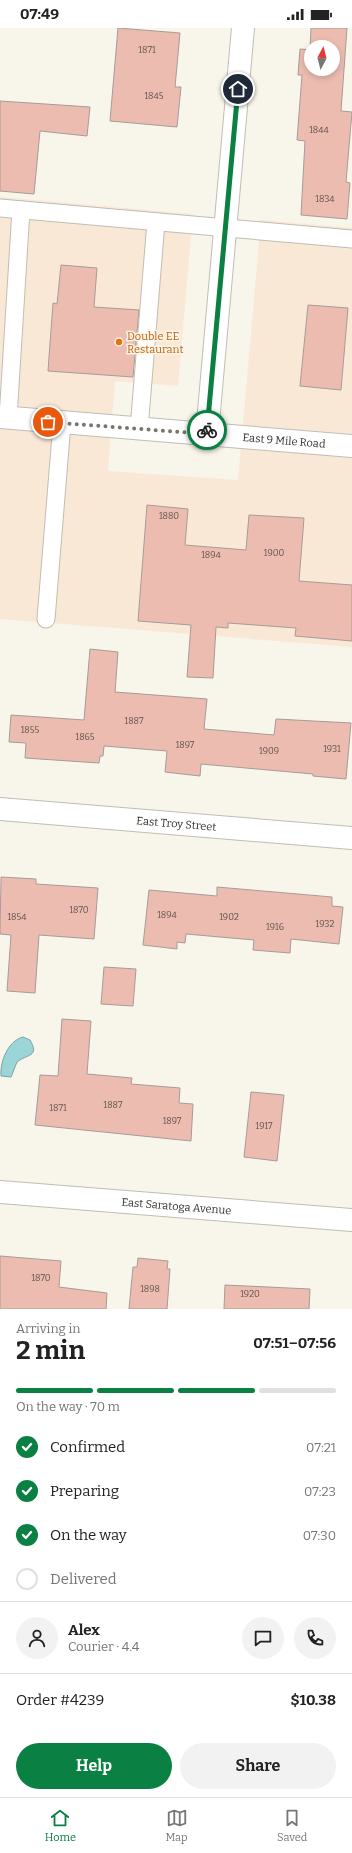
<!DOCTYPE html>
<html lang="en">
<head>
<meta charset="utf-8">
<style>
  body { margin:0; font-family:Bitter,serif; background:#f2f2f2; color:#222; height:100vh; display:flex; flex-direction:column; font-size:15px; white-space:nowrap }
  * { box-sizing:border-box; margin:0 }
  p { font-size:13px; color:#767676 }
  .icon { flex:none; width:22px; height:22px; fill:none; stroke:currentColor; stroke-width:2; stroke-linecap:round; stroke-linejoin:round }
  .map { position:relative; height:1281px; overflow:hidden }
  .sheet { display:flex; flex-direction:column; background:#fff; flex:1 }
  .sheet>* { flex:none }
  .needle { width:26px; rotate:7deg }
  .fabs { position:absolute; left:304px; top:12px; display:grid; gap:8px }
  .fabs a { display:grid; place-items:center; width:36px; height:36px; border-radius:50%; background:#fff; box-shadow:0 2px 6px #0003; font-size:20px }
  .pin { position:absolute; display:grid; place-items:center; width:34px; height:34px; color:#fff; margin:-17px; border:2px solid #fff; border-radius:50%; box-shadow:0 1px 4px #0007 }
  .courier { position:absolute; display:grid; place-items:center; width:40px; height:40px; margin:-20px; border:3px solid #0b8043; border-radius:50%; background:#fff; color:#222; box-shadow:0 1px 5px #0007 }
  .head em { font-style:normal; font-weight:700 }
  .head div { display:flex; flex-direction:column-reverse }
  .head { display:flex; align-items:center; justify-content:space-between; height:68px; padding:0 16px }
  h1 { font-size:26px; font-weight:700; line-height:30px }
  .bar { display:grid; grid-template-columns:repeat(4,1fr); gap:6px 4px; align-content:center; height:48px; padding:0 16px }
  .bar i { height:5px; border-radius:3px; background:#e0e0e0 }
  .bar .selected { background:#0b8043 }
  .bar p { grid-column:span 4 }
  .line { display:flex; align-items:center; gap:10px; padding:0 16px; border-top:1px solid #e0e0e0 }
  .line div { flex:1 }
  .round { display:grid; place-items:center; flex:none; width:42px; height:42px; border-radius:21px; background:#f2f2f2 }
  ol { padding:0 16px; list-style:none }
  li { display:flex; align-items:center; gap:12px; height:44px }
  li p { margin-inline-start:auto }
  li .icon { padding:4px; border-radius:50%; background:#0b8043; color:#fff; stroke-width:4 }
  li:last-child { color:#767676 }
  li i { width:22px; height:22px; border:2px solid #e0e0e0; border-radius:50% }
  .primary-button { display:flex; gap:8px; margin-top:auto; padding:8px 16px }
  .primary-button a { flex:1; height:46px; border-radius:24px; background:#0b8043; color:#fff; font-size:16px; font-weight:700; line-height:46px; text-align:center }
  .primary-button a+a { background:#f2f2f2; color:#222 }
  .status { display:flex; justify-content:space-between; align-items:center; height:28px; padding:0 20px; background:#fff; direction:ltr }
  .status svg { height:11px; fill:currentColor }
  .tabs { display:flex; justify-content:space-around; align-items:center; height:56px; border-top:1px solid #e0e0e0; background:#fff; font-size:11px; color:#767676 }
  .tabs a { display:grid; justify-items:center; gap:2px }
  .tabs .selected { color:#0b8043 }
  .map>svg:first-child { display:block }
  .commercial { fill:#fae8d7 }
  .water { fill:#9bd5d7; stroke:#7ba4a4 }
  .building { fill:#edbcb1; stroke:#a79b98; fill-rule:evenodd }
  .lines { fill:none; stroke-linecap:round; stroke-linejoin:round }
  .lane-casing { stroke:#c0bdb3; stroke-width:19 }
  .street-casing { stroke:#c0bdb3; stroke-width:24 }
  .secondary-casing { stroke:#c0bdb3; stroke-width:24 }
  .lane { stroke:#fff; stroke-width:17 }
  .street { stroke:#fff; stroke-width:22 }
  .secondary { stroke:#fff; stroke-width:22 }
  .done { stroke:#77766e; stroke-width:4; stroke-dasharray:0 7.2 }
  .route { stroke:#0b8043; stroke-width:5 }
  .food-dot { fill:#e8710a; stroke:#f8f5ea; stroke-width:1.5 }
  .labels { text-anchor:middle; stroke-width:3; stroke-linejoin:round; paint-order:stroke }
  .number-label { font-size:9px; fill:#60544d }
  .food-label { font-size:11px; fill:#c56008; stroke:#f8f5ea; text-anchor:start }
  .street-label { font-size:11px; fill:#31312c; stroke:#f8f5ea }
</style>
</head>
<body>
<div class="status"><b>07:49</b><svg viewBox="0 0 49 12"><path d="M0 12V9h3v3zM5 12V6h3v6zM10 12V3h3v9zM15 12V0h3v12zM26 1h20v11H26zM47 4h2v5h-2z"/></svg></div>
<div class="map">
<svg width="352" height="1281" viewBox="0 0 352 1281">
  <rect width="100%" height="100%" fill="#f8f5ea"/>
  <!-- commercial -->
  <path class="commercial" d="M 0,169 L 193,186 L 178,358 L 115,353 L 108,443 L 238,452 L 261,192 L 352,200 L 352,619 L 0,591 Z"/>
  <!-- water -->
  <path class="water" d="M 23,1009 L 30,1012 C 40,1029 27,1026 17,1034 L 11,1049 L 1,1048 C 0,1033 8,1013 23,1009 Z"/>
  <!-- building -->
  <g class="building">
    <path d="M 118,0 L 180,5 L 175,59 L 181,59 L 177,99 L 110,93 Z"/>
    <path d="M 311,0 L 347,0 L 341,83 L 352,84 L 346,154 L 350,155 L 347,191 L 301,187 L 305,113 L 297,112 L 302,47 L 298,47 L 300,21 L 310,22 ZM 311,19 L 333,19 L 333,41 L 311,41 Z"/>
    <path d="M 0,73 L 90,79 L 87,108 L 40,103 L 34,166 L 0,163 Z"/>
    <path d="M 61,237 L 97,240 L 94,279 L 139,282 L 133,349 L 48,343 L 53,275 L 57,276 Z"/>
    <path d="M 308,277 L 348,280 L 341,362 L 300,358 Z"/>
    <path d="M 147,477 L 188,481 L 185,517 L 246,522 L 249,487 L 304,490 L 299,553 L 352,557 L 352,613 L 295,608 L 296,600 L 228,595 L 228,600 L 216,599 L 213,650 L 187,649 L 191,597 L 138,593 Z"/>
    <path d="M 90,621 L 118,624 L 115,664 L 207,671 L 204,701 L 274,707 L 276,691 L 351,695 L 346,751 L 313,748 L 313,746 L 201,736 L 200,748 L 165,744 L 167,723 L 104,718 L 103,728 L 100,728 L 99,735 L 25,730 L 26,715 L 9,714 L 11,687 L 84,692 Z"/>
    <path d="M 1,849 L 36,851 L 36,856 L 98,860 L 94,911 L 39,907 L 35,965 L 7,963 L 11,907 L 0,906 Z"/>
    <path d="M 217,859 L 332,869 L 332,878 L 343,879 L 339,916 L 291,911 L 290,925 L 253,922 L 254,912 L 186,906 L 185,915 L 177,914 L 177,921 L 143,917 L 149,862 L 217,868 Z"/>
    <path d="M 104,939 L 136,941 L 133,978 L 101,976 Z"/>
    <path d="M 62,991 L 91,993 L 87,1046 L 132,1050 L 131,1056 L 180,1060 L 179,1075 L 193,1076 L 191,1113 L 35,1097 L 40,1047 L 58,1048 Z"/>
    <path d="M 251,1064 L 284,1067 L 277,1133 L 244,1129 Z"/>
    <path d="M 0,1228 L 61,1233 L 59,1259 L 107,1265 L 106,1281 L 0,1281 Z"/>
    <path d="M 138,1230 L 168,1233 L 167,1241 L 170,1241 L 167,1281 L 129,1281 L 133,1239 L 137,1239 Z"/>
    <path d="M 225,1257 L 310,1261 L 309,1281 L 224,1281 Z"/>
  </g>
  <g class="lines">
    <!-- lane casing -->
    <g class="lane-casing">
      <g id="lane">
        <path d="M 0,180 L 352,211"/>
        <path d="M 8,390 L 21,182"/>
        <path d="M 139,401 L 156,194"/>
        <path d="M 46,591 L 62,395"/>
      </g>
    </g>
    <!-- street casing -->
    <g class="street-casing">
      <g id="street">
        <path d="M 207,406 L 243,0"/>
        <path id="s1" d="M 0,781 L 352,810"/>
        <path id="s2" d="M 0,1164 L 352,1192"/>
      </g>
    </g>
    <!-- secondary casing -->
    <g class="secondary-casing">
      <g id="secondary">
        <path id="s3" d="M 0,389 L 352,418"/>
      </g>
    </g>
    <!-- lane -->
    <use href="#lane" class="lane"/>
    <!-- street -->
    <use href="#street" class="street"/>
    <!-- secondary -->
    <use href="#secondary" class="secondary"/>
  </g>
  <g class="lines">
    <!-- done -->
    <path class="done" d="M 48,394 L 207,406 L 207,402"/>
    <!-- route -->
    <path class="route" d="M 207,402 L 238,61"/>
  </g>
  <!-- markers -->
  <circle class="food-dot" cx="119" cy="314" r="4"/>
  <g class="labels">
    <!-- number labels -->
    <g class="number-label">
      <text x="147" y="25">1871</text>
      <text x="154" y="71">1845</text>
      <text x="319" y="105">1844</text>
      <text x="325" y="174">1834</text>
      <text x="169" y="491">1880</text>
      <text x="274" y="528">1900</text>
      <text x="211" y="530">1894</text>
      <text x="134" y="696">1887</text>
      <text x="30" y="705">1855</text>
      <text x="85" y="712">1865</text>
      <text x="185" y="720">1897</text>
      <text x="332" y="724">1931</text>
      <text x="269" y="726">1909</text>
      <text x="79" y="885">1870</text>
      <text x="167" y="890">1894</text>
      <text x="17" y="892">1854</text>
      <text x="229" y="892">1902</text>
      <text x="325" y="899">1932</text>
      <text x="275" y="902">1916</text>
      <text x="113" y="1080">1887</text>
      <text x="58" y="1083">1871</text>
      <text x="172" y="1096">1897</text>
      <text x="264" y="1101">1917</text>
      <text x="41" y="1253">1870</text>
      <text x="150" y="1264">1898</text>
      <text x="250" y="1269">1920</text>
    </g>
    <!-- food labels -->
    <g class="food-label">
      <text x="127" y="312">Double EE<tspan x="127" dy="13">Restaurant</tspan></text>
    </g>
    <!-- street labels -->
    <g class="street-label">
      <text dy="4" stroke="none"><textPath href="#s3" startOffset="285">East 9 Mile Road</textPath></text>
      <text dy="4" stroke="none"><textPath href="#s1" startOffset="177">East Troy Street</textPath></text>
      <text dy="4" stroke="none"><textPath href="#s2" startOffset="177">East Saratoga Avenue</textPath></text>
    </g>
  </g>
</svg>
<div class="fabs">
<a><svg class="needle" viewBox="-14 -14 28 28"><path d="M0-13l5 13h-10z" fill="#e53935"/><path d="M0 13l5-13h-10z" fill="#767676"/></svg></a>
</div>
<div class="pin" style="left:48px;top:394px;background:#ea580c"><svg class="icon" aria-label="bag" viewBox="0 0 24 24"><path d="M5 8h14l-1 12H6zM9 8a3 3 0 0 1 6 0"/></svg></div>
<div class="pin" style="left:238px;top:61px;background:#1f2937"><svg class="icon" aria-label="home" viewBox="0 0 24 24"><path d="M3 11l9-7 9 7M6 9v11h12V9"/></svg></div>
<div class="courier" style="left:207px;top:402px"><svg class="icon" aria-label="bike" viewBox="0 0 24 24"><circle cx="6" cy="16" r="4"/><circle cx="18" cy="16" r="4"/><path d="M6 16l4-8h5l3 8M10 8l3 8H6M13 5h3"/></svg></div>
</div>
<section class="sheet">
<div class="head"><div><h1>2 min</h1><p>Arriving in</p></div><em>07:51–07:56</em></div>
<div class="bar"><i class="selected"></i><i class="selected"></i><i class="selected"></i><i></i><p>On the way · 70 m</p></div>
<ol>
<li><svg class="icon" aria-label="check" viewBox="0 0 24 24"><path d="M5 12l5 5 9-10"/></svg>Confirmed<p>07:21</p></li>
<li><svg class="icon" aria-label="check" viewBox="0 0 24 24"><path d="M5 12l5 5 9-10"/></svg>Preparing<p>07:23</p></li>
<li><svg class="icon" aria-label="check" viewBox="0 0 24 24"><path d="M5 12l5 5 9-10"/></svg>On the way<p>07:30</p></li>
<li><i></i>Delivered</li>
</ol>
<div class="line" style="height:72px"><a class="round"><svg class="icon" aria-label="person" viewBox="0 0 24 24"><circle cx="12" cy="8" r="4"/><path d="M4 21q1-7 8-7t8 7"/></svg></a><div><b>Alex</b><p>Courier · 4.4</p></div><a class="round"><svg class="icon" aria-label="chat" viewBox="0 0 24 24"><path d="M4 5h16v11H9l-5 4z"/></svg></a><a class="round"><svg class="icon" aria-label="phone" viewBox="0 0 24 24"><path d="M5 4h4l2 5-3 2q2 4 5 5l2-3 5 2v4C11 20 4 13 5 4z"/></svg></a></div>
<div class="line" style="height:52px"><div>Order #4239</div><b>$10.38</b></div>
<div class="primary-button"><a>Help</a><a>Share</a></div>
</section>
<nav class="tabs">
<a class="selected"><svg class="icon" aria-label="home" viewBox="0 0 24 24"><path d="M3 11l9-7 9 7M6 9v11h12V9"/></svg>Home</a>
<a><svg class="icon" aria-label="map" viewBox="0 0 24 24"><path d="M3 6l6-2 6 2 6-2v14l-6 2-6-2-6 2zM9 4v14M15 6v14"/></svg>Map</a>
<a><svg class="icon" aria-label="saved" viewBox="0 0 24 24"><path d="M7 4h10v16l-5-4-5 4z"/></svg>Saved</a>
</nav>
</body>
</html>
